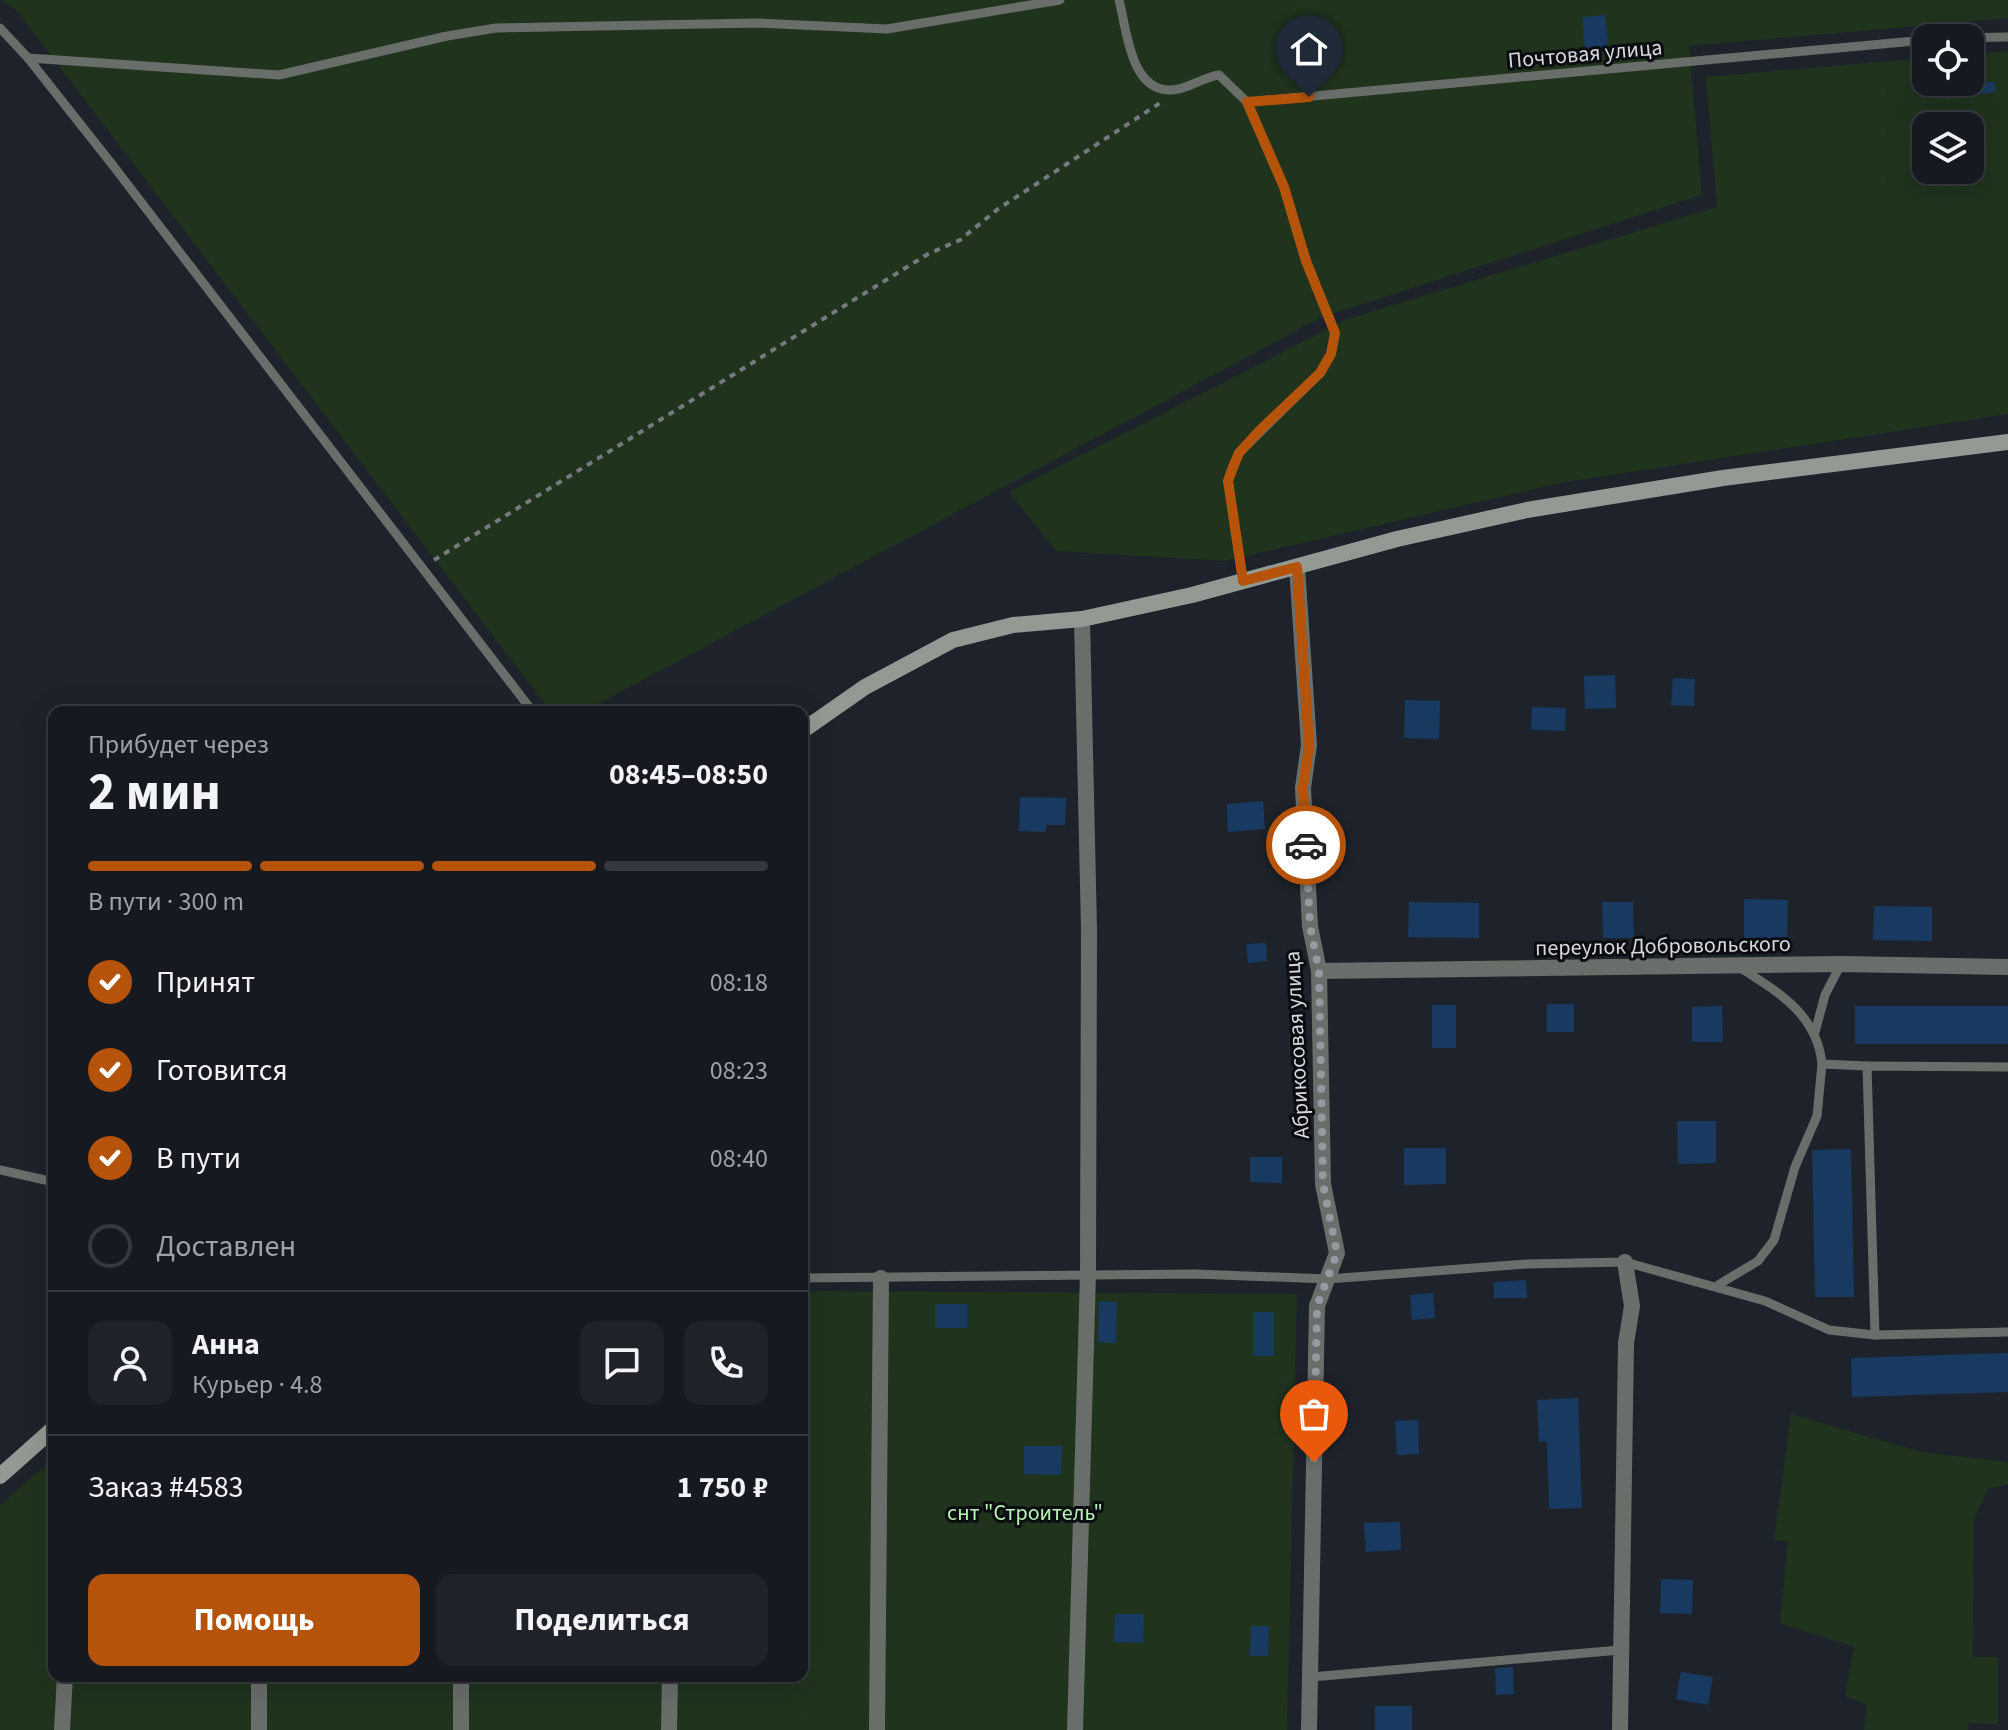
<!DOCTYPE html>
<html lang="ru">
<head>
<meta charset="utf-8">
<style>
  body { margin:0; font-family:"Source Sans 3",sans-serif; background:#1f2329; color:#f1f3f6; height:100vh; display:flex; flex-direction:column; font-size:30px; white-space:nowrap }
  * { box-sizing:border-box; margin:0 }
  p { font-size:26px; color:#9ea1a5 }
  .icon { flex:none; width:44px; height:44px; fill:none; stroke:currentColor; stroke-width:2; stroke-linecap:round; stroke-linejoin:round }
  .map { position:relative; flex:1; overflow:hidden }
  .side { position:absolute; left:48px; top:706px; width:760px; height:976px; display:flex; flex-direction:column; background:#161a20; border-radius:16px; box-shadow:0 8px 32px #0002,0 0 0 2px #35383e }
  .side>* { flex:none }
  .controls { position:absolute; left:1912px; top:24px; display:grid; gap:16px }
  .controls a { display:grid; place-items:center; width:72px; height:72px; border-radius:16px; background:#161a20; box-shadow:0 8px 32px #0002,0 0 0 2px #35383e; font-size:40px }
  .pin { position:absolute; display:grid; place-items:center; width:68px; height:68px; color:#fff; margin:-82px -34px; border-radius:50% 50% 50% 0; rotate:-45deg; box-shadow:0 0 8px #0007 }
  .pin .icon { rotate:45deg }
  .courier { position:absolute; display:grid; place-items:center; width:80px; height:80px; margin:-40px; border:6px solid #b45309; border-radius:50%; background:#fff; color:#222; box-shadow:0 2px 10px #0007 }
  .headline em { font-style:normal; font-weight:700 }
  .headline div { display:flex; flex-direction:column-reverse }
  .headline { display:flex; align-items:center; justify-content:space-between; height:136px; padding:0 40px }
  h1 { font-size:52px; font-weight:700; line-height:60px }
  .bar { display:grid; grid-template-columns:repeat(4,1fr); gap:12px 8px; align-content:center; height:96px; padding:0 40px }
  .bar i { height:10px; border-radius:6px; background:#35383e }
  .bar .selected { background:#b45309 }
  .bar p { grid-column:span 4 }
  .line { display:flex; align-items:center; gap:20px; padding:0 40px; border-top:2px solid #35383e }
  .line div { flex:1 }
  .round { display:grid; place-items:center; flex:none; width:84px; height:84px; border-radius:16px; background:#1f2329 }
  ol { padding:0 40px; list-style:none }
  li { display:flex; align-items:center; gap:24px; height:88px }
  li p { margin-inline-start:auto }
  li .icon { padding:8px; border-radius:50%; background:#b45309; color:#fff; stroke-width:4 }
  li:last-child { color:#9ea1a5 }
  li i { width:44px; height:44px; border:4px solid #35383e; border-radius:50% }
  .action { display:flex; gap:16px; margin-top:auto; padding:16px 40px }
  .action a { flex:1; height:92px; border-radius:16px; background:#b45309; color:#fff; font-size:32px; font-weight:700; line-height:92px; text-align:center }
  .action a+a { background:#1f2329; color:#f1f3f6 }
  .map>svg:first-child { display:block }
  .green { fill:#1f331d; fill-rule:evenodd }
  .building { fill:#193a60 }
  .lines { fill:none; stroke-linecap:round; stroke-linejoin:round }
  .path { stroke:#757980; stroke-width:4; stroke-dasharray:6 6; stroke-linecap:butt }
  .lane { stroke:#6a6e6b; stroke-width:9 }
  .street { stroke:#6a6e6b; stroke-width:16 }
  .secondary { stroke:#939993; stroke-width:16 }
  .done { stroke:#969aa0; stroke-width:8; stroke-dasharray:0 14.4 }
  .route { stroke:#b45309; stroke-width:10 }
  .labels { text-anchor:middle; stroke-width:6; stroke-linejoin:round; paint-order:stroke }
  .street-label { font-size:22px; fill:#d6dadf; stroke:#0a0c10 }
  .park-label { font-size:22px; fill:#b7f3b2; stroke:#0a0c10 }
</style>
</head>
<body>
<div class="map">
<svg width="2008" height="1730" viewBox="0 0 2008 1730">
  <rect width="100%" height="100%" fill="#1e232b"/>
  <!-- green -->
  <g class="green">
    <path d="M 0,0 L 2008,0 L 2008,18 L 1689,46 L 1702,195 L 1322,317 L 583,712 L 551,712 L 17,11 Z"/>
    <path d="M 2008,51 L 2008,414 L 1560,483 L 1225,561 L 1056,551 L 1009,492 L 1347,319 L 1717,207 L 1706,77 L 1926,58 L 1926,82 L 1970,82 L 1970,54 ZM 1926,126 L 1970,126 L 1970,170 L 1926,170 Z"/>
    <path d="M 802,1291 L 1297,1294 L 1287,1730 L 0,1730 L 0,1505 L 54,1458 L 54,1676 L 802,1676 Z"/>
    <path d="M 1791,1414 L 1921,1452 L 2008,1462 L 2008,1484 L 1988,1489 L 1974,1519 L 1973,1657 L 1998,1657 L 1998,1724 L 1969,1723 L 1968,1730 L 1864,1730 L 1867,1705 L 1845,1696 L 1854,1647 L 1780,1623 L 1788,1541 L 1774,1540 Z"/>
  </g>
  <!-- building -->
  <g class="building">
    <path d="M 1605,15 L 1608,47 L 1585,49 L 1582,17 Z"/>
    <path d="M 1943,82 L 1995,82 L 1996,92 L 1946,99 Z"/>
    <path d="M 1615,675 L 1616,708 L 1585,709 L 1584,676 Z"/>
    <path d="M 1673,678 L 1695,679 L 1694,706 L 1671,705 Z"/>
    <path d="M 1405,700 L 1440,701 L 1439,739 L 1404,738 Z"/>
    <path d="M 1532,707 L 1566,708 L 1565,731 L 1531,730 Z"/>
    <path d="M 1020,797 L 1066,798 L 1065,825 L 1046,825 L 1046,832 L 1019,831 Z"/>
    <path d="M 1263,801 L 1265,829 L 1228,832 L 1227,804 Z"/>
    <path d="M 1744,899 L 1788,900 L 1787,939 L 1744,939 Z"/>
    <path d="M 1409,902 L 1479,903 L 1479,938 L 1408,937 Z"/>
    <path d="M 1602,902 L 1633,902 L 1634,938 L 1603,938 Z"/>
    <path d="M 1874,906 L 1932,907 L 1932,941 L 1873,940 Z"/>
    <path d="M 1266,943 L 1267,961 L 1248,963 L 1246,944 Z"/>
    <rect x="1547" y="1004" width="27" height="28"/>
    <rect x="1432" y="1005" width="24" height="43"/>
    <path d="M 1722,1006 L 1723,1042 L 1692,1042 L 1692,1007 Z"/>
    <rect x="1855" y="1006" width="153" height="38"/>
    <path d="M 1677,1121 L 1716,1121 L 1716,1163 L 1678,1164 Z"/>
    <path d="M 1404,1148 L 1446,1148 L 1446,1184 L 1404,1185 Z"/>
    <path d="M 1851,1149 L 1854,1297 L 1815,1297 L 1812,1150 Z"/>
    <path d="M 1250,1157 L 1282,1157 L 1282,1183 L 1250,1182 Z"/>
    <path d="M 1526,1280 L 1527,1298 L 1494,1298 L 1494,1282 Z"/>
    <path d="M 1433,1293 L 1435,1318 L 1412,1320 L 1410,1295 Z"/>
    <path d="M 1099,1301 L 1117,1302 L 1116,1343 L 1098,1342 Z"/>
    <rect x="935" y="1304" width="32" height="24"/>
    <rect x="1253" y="1312" width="21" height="44"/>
    <path d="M 2008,1353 L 2008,1392 L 1852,1397 L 1851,1358 Z"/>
    <path d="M 1578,1398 L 1582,1508 L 1549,1509 L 1547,1442 L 1539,1442 L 1537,1400 Z"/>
    <path d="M 1418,1420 L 1419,1454 L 1397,1455 L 1395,1421 Z"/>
    <path d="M 1024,1446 L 1062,1446 L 1061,1475 L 1024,1474 Z"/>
    <path d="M 1400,1522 L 1401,1550 L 1366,1552 L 1364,1523 Z"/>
    <path d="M 1661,1579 L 1693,1580 L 1692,1614 L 1660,1613 Z"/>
    <path d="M 1115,1614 L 1144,1614 L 1143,1643 L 1114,1642 Z"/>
    <path d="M 1251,1626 L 1269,1626 L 1268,1656 L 1250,1656 Z"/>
    <path d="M 1513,1667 L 1514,1694 L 1496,1695 L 1495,1668 Z"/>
    <path d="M 1681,1672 L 1713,1677 L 1708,1705 L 1676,1699 Z"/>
    <rect x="1375" y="1706" width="37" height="24"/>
  </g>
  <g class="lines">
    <!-- path -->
    <path class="path" d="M 434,560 L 928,254 L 960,240 L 998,209 L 1160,103"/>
    <!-- lane -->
    <g class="lane">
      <path d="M 1119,0 C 1127,30 1130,91 1171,90 C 1187,90 1203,77 1219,75 L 1247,102 L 1284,187 L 1306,261 L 1335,333 L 1331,354 L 1320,373 L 1239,453 L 1228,481 L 1243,581"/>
      <path d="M 0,28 L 28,58 L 111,163 L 533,712"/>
      <path d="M 1952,38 L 2008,37"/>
      <path d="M 28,58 L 279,75 L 447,36 L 496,28 L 757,23 L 887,29 L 1060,0"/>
      <path d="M 1247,102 L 1926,40"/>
      <path d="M 1739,967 C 1778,992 1817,1014 1822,1064 L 1867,1066"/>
      <path d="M 1815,1032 L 1825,995 L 1841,964"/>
      <path d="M 2008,1067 L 1867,1066 L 1875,1335 L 2008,1332"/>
      <path d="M 0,1170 L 54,1182"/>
      <path d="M 802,1278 L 1195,1274 L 1328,1279 L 1527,1264 L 1625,1262 L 1765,1301 L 1829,1330 L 1875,1335"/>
      <path d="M 1718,1285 L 1758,1261 L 1774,1240 L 1795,1167 L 1817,1116 L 1822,1064"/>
      <path d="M 1311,1677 L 1620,1650"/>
    </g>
    <!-- street -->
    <g class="street">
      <path d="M 1297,567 L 1309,745 L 1303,788 L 1310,926 L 1319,971 L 1323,1184 L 1337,1253 L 1317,1306 L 1309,1730"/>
      <path d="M 1319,971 L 1841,964 L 2008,967"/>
      <path d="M 62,1730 L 65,1676"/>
      <path d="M 259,1730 L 259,1676"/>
      <path d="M 461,1730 L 461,1676"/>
      <path d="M 669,1730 L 670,1676"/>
      <path d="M 877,1730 L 881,1278"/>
      <path d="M 1075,1730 L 1088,1274 L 1089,929 L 1082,619"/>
      <path d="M 1620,1730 L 1626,1343 L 1632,1306 L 1625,1262"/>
    </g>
    <!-- secondary -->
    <g class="secondary">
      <path d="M 802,731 L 865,687 L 953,640 L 1013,625 L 1082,619 L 1192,595 L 1397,539 L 1527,510 L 1723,478 L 2008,442"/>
      <path d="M 0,1476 L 54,1428"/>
    </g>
  </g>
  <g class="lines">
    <!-- done -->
    <path class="done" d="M 1306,845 L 1310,926 L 1319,971 L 1323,1184 L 1337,1253 L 1317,1306 L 1314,1462"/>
    <!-- route -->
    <path class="route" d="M 1306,845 L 1303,788 L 1309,745 L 1297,567 L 1243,581 L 1228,481 L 1233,467 L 1239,453 L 1259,431 L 1320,373 L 1331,354 L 1335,333 L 1306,261 L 1284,187 L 1247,102 L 1309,97"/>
  </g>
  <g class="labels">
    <!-- street labels -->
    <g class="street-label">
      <text transform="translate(1585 53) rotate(-5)" y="8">Почтовая улица</text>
      <text transform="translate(1663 945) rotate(-1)" y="8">переулок Добровольского</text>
      <text transform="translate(1296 1045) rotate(-93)" y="8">Абрикосовая улица</text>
    </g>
    <!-- park labels -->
    <g class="park-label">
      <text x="1025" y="1520">снт "Строитель"</text>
    </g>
  </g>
</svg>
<div class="controls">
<a><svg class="icon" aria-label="locate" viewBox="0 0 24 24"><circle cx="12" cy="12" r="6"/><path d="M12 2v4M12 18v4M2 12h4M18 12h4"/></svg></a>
<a><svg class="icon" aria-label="layers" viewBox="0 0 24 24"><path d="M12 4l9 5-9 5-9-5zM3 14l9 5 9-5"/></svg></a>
</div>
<div class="pin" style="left:1314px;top:1462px;background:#ea580c"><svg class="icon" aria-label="bag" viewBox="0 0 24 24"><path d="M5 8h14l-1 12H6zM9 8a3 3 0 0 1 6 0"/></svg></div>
<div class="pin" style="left:1309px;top:97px;background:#1f2937"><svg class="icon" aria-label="home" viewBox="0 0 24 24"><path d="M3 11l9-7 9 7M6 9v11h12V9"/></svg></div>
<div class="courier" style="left:1306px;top:845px"><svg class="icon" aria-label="car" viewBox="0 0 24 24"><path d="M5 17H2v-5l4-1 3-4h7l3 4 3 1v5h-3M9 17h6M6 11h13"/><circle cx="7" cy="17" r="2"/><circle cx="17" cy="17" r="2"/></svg></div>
<section class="side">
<div class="headline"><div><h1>2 мин</h1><p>Прибудет через</p></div><em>08:45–08:50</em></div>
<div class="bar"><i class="selected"></i><i class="selected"></i><i class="selected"></i><i></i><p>В пути · 300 m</p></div>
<ol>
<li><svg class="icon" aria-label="check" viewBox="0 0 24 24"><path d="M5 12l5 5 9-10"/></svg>Принят<p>08:18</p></li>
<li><svg class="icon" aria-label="check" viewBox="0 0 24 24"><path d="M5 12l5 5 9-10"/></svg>Готовится<p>08:23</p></li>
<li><svg class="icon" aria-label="check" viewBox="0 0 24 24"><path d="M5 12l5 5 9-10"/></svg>В пути<p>08:40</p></li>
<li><i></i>Доставлен</li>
</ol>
<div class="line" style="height:144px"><a class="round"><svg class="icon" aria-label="person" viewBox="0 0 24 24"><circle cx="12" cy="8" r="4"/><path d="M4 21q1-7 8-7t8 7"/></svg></a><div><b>Анна</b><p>Курьер · 4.8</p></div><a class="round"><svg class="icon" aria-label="chat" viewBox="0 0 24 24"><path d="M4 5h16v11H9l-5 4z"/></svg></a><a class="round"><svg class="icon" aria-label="phone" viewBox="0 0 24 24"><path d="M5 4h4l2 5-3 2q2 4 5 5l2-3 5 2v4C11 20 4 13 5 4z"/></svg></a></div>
<div class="line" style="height:104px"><div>Заказ #4583</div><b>1 750 ₽</b></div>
<div class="action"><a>Помощь</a><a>Поделиться</a></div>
</section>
</div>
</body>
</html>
